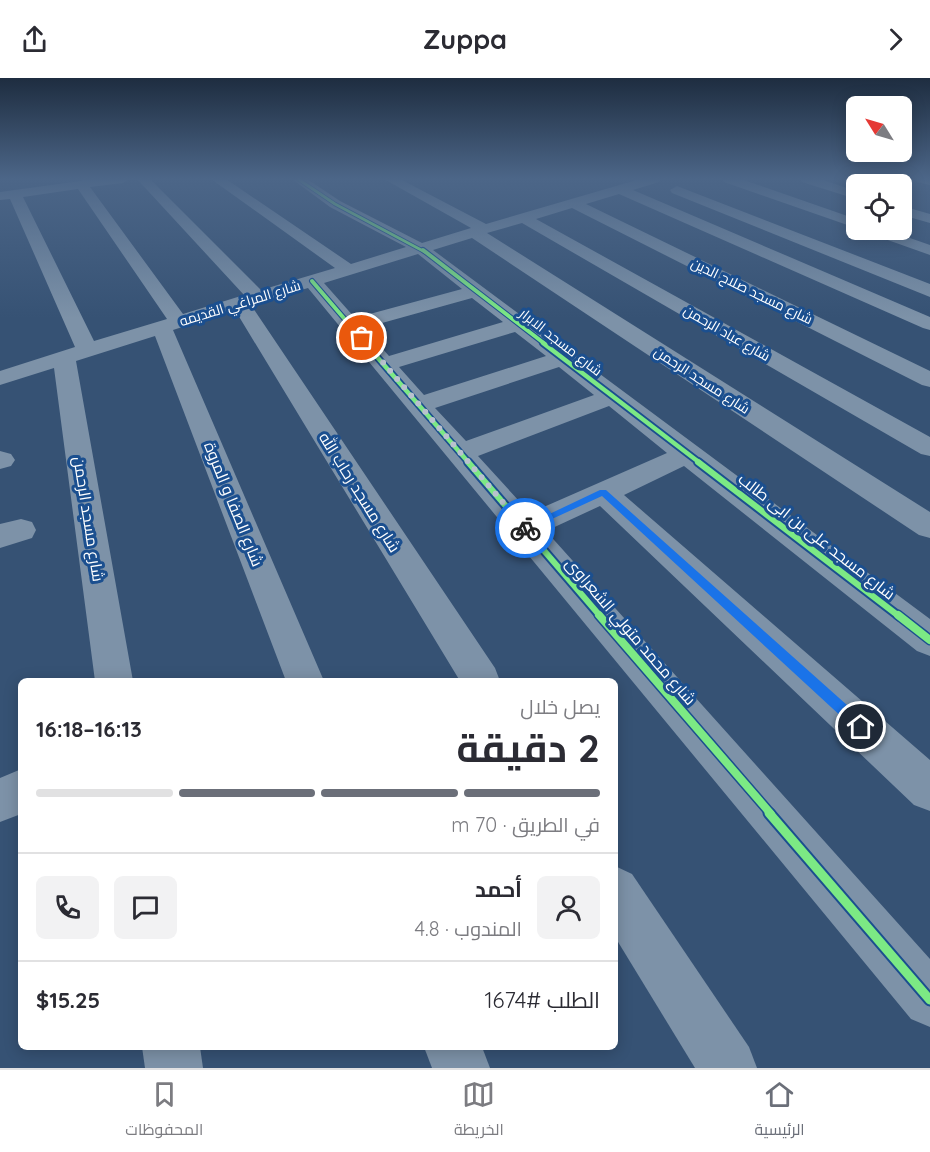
<!DOCTYPE html>
<html lang="ar">
<head>
<meta charset="utf-8">
<style>
  body { margin:0; font-family:Quicksand,Cairo,sans-serif; background:#f2f2f3; color:#2b2b33; direction:rtl; height:100vh; display:flex; flex-direction:column; font-size:22px; white-space:nowrap }
  * { box-sizing:border-box; margin:0 }
  p { font-size:20px; color:#7c7c81 }
  .icon { flex:none; width:33px; height:33px; fill:none; stroke:currentColor; stroke-width:2; stroke-linecap:round; stroke-linejoin:round }
  .map { position:relative; flex:1; overflow:hidden; direction:ltr }
  .drawer { position:absolute; left:18px; top:600px; width:600px; height:372px; display:flex; flex-direction:column; background:#fff; border-radius:9px; box-shadow:0 3px 15px #0003; direction:rtl }
  .drawer>* { flex:none }
  .needle { width:39px; rotate:307deg }
  .buttons { position:absolute; left:846px; top:18px; display:grid; gap:12px }
  .buttons a { display:grid; place-items:center; width:66px; height:66px; border-radius:9px; background:#fff; box-shadow:0 3px 15px #0003; font-size:30px }
  .pin { position:absolute; display:grid; place-items:center; width:51px; height:51px; color:#fff; margin:-26px; border:3px solid #fff; border-radius:50%; box-shadow:0 2px 6px #0007 }
  .courier { position:absolute; display:grid; place-items:center; width:60px; height:60px; margin:-30px; border:4px solid #1a73e8; border-radius:50%; background:#fff; color:#222; box-shadow:0 2px 8px #0007 }
  .overview em { font-style:normal; font-weight:700 }
  .overview div { display:flex; flex-direction:column-reverse }
  .overview { display:flex; align-items:center; justify-content:space-between; height:102px; padding:0 18px }
  h1 { font-size:39px; font-weight:700; line-height:45px }
  .bar { display:grid; grid-template-columns:repeat(4,1fr); gap:9px 6px; align-content:center; height:72px; padding:0 18px }
  .bar i { height:8px; border-radius:4px; background:#e1e1e2 }
  .bar .active { background:#6b6f79 }
  .bar p { grid-column:span 4 }
  .line { display:flex; align-items:center; gap:15px; padding:0 18px; border-top:2px solid #e1e1e2 }
  .line div { flex:1 }
  .round { display:grid; place-items:center; flex:none; width:63px; height:63px; border-radius:9px; background:#f2f2f3 }
  header { display:flex; justify-content:space-between; align-items:center; height:78px; padding:0 18px; background:#fff; font-size:27px; font-weight:700 }
  .tabs { display:flex; justify-content:space-around; align-items:center; height:84px; border-top:2px solid #e1e1e2; background:#fff; font-size:16px; color:#7c7c81 }
  .tabs a { display:grid; justify-items:center; gap:3px }
  .tabs .active { color:#6b6f79 }
  .map>svg:first-child { display:block }
  .lines { fill:none; stroke-linecap:round; stroke-linejoin:round }
  .street { fill:#7d92a8; fill-rule:evenodd }
  .cycleway-far5-casing { stroke:#1b4f8f; stroke-width:4.5 }
  .cycleway-far4-casing { stroke:#1b4f8f; stroke-width:6 }
  .cycleway-far3-casing { stroke:#1b4f8f; stroke-width:8 }
  .cycleway-far2-casing { stroke:#1b4f8f; stroke-width:10 }
  .cycleway-far1-casing { stroke:#1b4f8f; stroke-width:11 }
  .cycleway-casing { stroke:#1b4f8f; stroke-width:13 }
  .cycleway-far5 { stroke:#7ce984; stroke-width:3 }
  .cycleway-far4 { stroke:#7ce984; stroke-width:4 }
  .cycleway-far3 { stroke:#7ce984; stroke-width:4.5 }
  .cycleway-far2 { stroke:#7ce984; stroke-width:6 }
  .cycleway-far1 { stroke:#7ce984; stroke-width:8 }
  .cycleway { stroke:#7ce984; stroke-width:9 }
  .route { fill:#1a73e8 }
  .done { stroke:#b9c2ce; stroke-width:6; stroke-dasharray:0 10.8 }
  .labels { text-anchor:middle; stroke-width:6; stroke-linejoin:round; paint-order:stroke }
  .far-street-label { font-size:14px; fill:#fff; stroke:#1b4f8f }
  .street-label { font-size:16px; fill:#fff; stroke:#1b4f8f }
</style>
</head>
<body>
<header><svg class="icon" aria-label="forward" viewBox="0 0 24 24"><path d="M9 5l7 7-7 7"/></svg>Zuppa<svg class="icon" aria-label="share" viewBox="0 0 24 24"><path d="M12 15V3M7 8l5-5 5 5M5 13v7h14v-7"/></svg></header>
<div class="map">
<svg width="930" height="990" viewBox="0 0 930 990">
  <rect width="100%" height="100%" fill="#365274"/>
  <g class="lines">
    <!-- street -->
    <g class="street">
      <path d="M 95,101 L 129,101 L 123,105 L 90,109 L 183,236 L 244,217 L 137,101 L 150,101 L 261,212 L 335,190 L 211,101 L 226,101 L 351,186 L 406,169 L 330,129 L 292,101 L 307,101 L 340,123 L 422,165 L 471,150 L 384,101 L 400,101 L 486,146 L 640,101 L 660,101 L 659,104 L 633,112 L 930,239 L 930,252 L 923,250 L 619,116 L 586,126 L 930,293 L 930,309 L 922,307 L 572,130 L 536,141 L 930,359 L 930,378 L 921,376 L 522,145 L 487,155 L 930,434 L 930,460 L 919,457 L 472,160 L 433,172 L 930,541 L 930,578 L 917,573 L 684,388 L 624,417 L 930,682 L 930,733 L 914,727 L 600,428 L 546,453 L 930,881 L 930,949 L 911,941 L 308,210 L 251,227 L 495,590 L 500,603 L 460,603 L 235,232 L 173,252 L 324,603 L 286,603 L 155,258 L 76,283 L 133,603 L 95,603 L 54,290 L 0,307 L 0,293 L 75,269 L 10,121 L 0,122 L 0,114 ZM 78,111 L 167,241 L 94,263 L 23,119 ZM 418,176 L 462,211 L 355,240 L 324,205 ZM 472,220 L 503,244 L 389,278 L 364,250 ZM 515,254 L 546,278 L 424,317 L 399,289 ZM 559,289 L 594,317 L 466,363 L 435,330 ZM 609,328 L 667,375 L 530,435 L 478,378 Z"/>
      <path d="M 723,101 L 741,101 L 856,141 L 856,150 L 724,104 Z"/>
      <path d="M 801,101 L 820,101 L 856,113 L 856,121 L 802,104 Z"/>
      <path d="M 859,101 L 880,101 L 891,106 L 871,106 Z"/>
      <path d="M 916,101 L 930,101 L 930,107 L 917,104 Z"/>
      <path d="M 677,108 L 930,206 L 930,219 L 672,115 L 670,112 Z"/>
      <path d="M 902,128 L 930,136 L 930,145 L 902,137 Z"/>
      <path d="M 865,152 L 887,152 L 930,167 L 930,177 L 868,155 Z"/>
      <path d="M 0,373 L 11,376 L 15,382 L 11,388 L 0,391 Z"/>
      <path d="M 21,441 L 32,444 L 36,452 L 32,460 L 0,470 L 0,446 Z"/>
      <path d="M 19,692 L 21,693 L 21,736 L 0,744 L 0,700 Z"/>
      <path d="M 615,788 L 632,796 L 749,969 L 757,990 L 695,990 L 615,859 Z"/>
      <path d="M 142,969 L 200,969 L 203,990 L 145,990 Z"/>
      <path d="M 424,969 L 482,969 L 490,990 L 432,990 Z"/>
    </g>
    <!-- cycleway-far5 casing -->
    <g class="cycleway-far5-casing">
      <path id="cycleway-far5" d="M 298,101 L 335,126 L 425,174"/>
    </g>
    <!-- cycleway-far4 casing -->
    <g class="cycleway-far4-casing">
      <g id="cycleway-far4">
        <path d="M 423,172 L 545,266"/>
        <path d="M 312,203 L 366,266"/>
      </g>
    </g>
    <!-- cycleway-far3 casing -->
    <g class="cycleway-far3-casing">
      <g id="cycleway-far3">
        <path d="M 365,265 L 469,385"/>
        <path d="M 543,265 L 700,385"/>
      </g>
    </g>
    <!-- cycleway-far2 casing -->
    <g class="cycleway-far2-casing">
      <g id="cycleway-far2">
        <path d="M 468,384 L 601,539"/>
        <path d="M 698,384 L 900,539"/>
      </g>
    </g>
    <!-- cycleway-far1 casing -->
    <g class="cycleway-far1-casing">
      <g id="cycleway-far1">
        <path d="M 599,537 L 771,736"/>
        <path d="M 898,537 L 930,562"/>
      </g>
    </g>
    <!-- cycleway casing -->
    <g class="cycleway-casing">
      <path id="cycleway" d="M 769,735 L 930,922"/>
    </g>
    <!-- cycleway-far5 -->
    <use href="#cycleway-far5" class="cycleway-far5"/>
    <!-- cycleway-far4 -->
    <use href="#cycleway-far4" class="cycleway-far4"/>
    <!-- cycleway-far3 -->
    <use href="#cycleway-far3" class="cycleway-far3"/>
    <!-- cycleway-far2 -->
    <use href="#cycleway-far2" class="cycleway-far2"/>
    <!-- cycleway-far1 -->
    <use href="#cycleway-far1" class="cycleway-far1"/>
    <!-- cycleway -->
    <use href="#cycleway" class="cycleway"/>
  </g>
  <!-- sky -->
  <linearGradient id="sky" x2="0" y2="1"><stop stop-color="#1e2d40"/><stop offset="0.42" stop-color="#4c6688"/><stop offset="1" stop-color="#4c6688" stop-opacity="0"/></linearGradient>
  <rect width="930" height="240" fill="url(#sky)"/>
  <!-- route -->
  <path class="route" d="M 600,412 L 606,412 L 866,644 L 866,653 L 857,653 L 602,418 L 528,452 L 525,453 L 520,450 Z"/>
  <g class="lines">
    <!-- done -->
    <path class="done" d="M 362,260 L 525,450"/>
  </g>
  <g class="labels">
    <!-- far-street labels -->
    <g class="far-street-label">
      <text transform="translate(752 213) rotate(26)" y="5">شارع مسجد صلاح الدين</text>
      <text transform="translate(240 225) rotate(-17)" y="5">شارع المراغي القديمه</text>
      <text transform="translate(727 255) rotate(30)" y="5">شارع عباد الرحمن</text>
      <text transform="translate(561 264) rotate(38)" y="5">شارع مسجد الابرار</text>
      <text transform="translate(702 302) rotate(33)" y="5">شارع مسجد الرحمن</text>
    </g>
    <!-- street labels -->
    <g class="street-label">
      <text transform="translate(360 414) rotate(58)" y="6">شارع مسجد رحاب الله</text>
      <text transform="translate(234 426) rotate(68)" y="6">شارع الصفا و المروة</text>
      <text transform="translate(89 441) rotate(81)" y="6">شارع مسجد الرحمن</text>
      <text transform="translate(817 458) rotate(38)" y="6">شارع مسجد على بن ابى طالب</text>
      <text transform="translate(631 553) rotate(49)" y="6">شارع محمد متولي الشعراوى</text>
    </g>
  </g>
</svg>
<div class="buttons">
<a><svg class="needle" viewBox="-14 -14 28 28"><path d="M0-13l5 13h-10z" fill="#e53935"/><path d="M0 13l5-13h-10z" fill="#7c7c81"/></svg></a>
<a><svg class="icon" aria-label="locate" viewBox="0 0 24 24"><circle cx="12" cy="12" r="6"/><path d="M12 2v4M12 18v4M2 12h4M18 12h4"/></svg></a>
</div>
<div class="pin" style="left:362px;top:260px;background:#ea580c"><svg class="icon" aria-label="bag" viewBox="0 0 24 24"><path d="M5 8h14l-1 12H6zM9 8a3 3 0 0 1 6 0"/></svg></div>
<div class="pin" style="left:861px;top:649px;background:#1f2937"><svg class="icon" aria-label="home" viewBox="0 0 24 24"><path d="M3 11l9-7 9 7M6 9v11h12V9"/></svg></div>
<div class="courier" style="left:525px;top:450px"><svg class="icon" aria-label="bike" viewBox="0 0 24 24"><circle cx="6" cy="16" r="4"/><circle cx="18" cy="16" r="4"/><path d="M6 16l4-8h5l3 8M10 8l3 8H6M13 5h3"/></svg></div>
<section class="drawer">
<div class="overview"><div><h1>2 دقيقة</h1><p>يصل خلال</p></div><em>16:13–16:18</em></div>
<div class="bar"><i class="active"></i><i class="active"></i><i class="active"></i><i></i><p>في الطريق · 70 m</p></div>
<div class="line" style="height:108px"><a class="round"><svg class="icon" aria-label="person" viewBox="0 0 24 24"><circle cx="12" cy="8" r="4"/><path d="M4 21q1-7 8-7t8 7"/></svg></a><div><b>أحمد</b><p>المندوب · 4.8</p></div><a class="round"><svg class="icon" aria-label="chat" viewBox="0 0 24 24"><path d="M4 5h16v11H9l-5 4z"/></svg></a><a class="round"><svg class="icon" aria-label="phone" viewBox="0 0 24 24"><path d="M5 4h4l2 5-3 2q2 4 5 5l2-3 5 2v4C11 20 4 13 5 4z"/></svg></a></div>
<div class="line" style="height:78px"><div>الطلب #1674</div><b>$15.25</b></div>
</section>
</div>
<nav class="tabs">
<a class="active"><svg class="icon" aria-label="home" viewBox="0 0 24 24"><path d="M3 11l9-7 9 7M6 9v11h12V9"/></svg>الرئيسية</a>
<a><svg class="icon" aria-label="map" viewBox="0 0 24 24"><path d="M3 6l6-2 6 2 6-2v14l-6 2-6-2-6 2zM9 4v14M15 6v14"/></svg>الخريطة</a>
<a><svg class="icon" aria-label="saved" viewBox="0 0 24 24"><path d="M7 4h10v16l-5-4-5 4z"/></svg>المحفوظات</a>
</nav>
</body>
</html>
